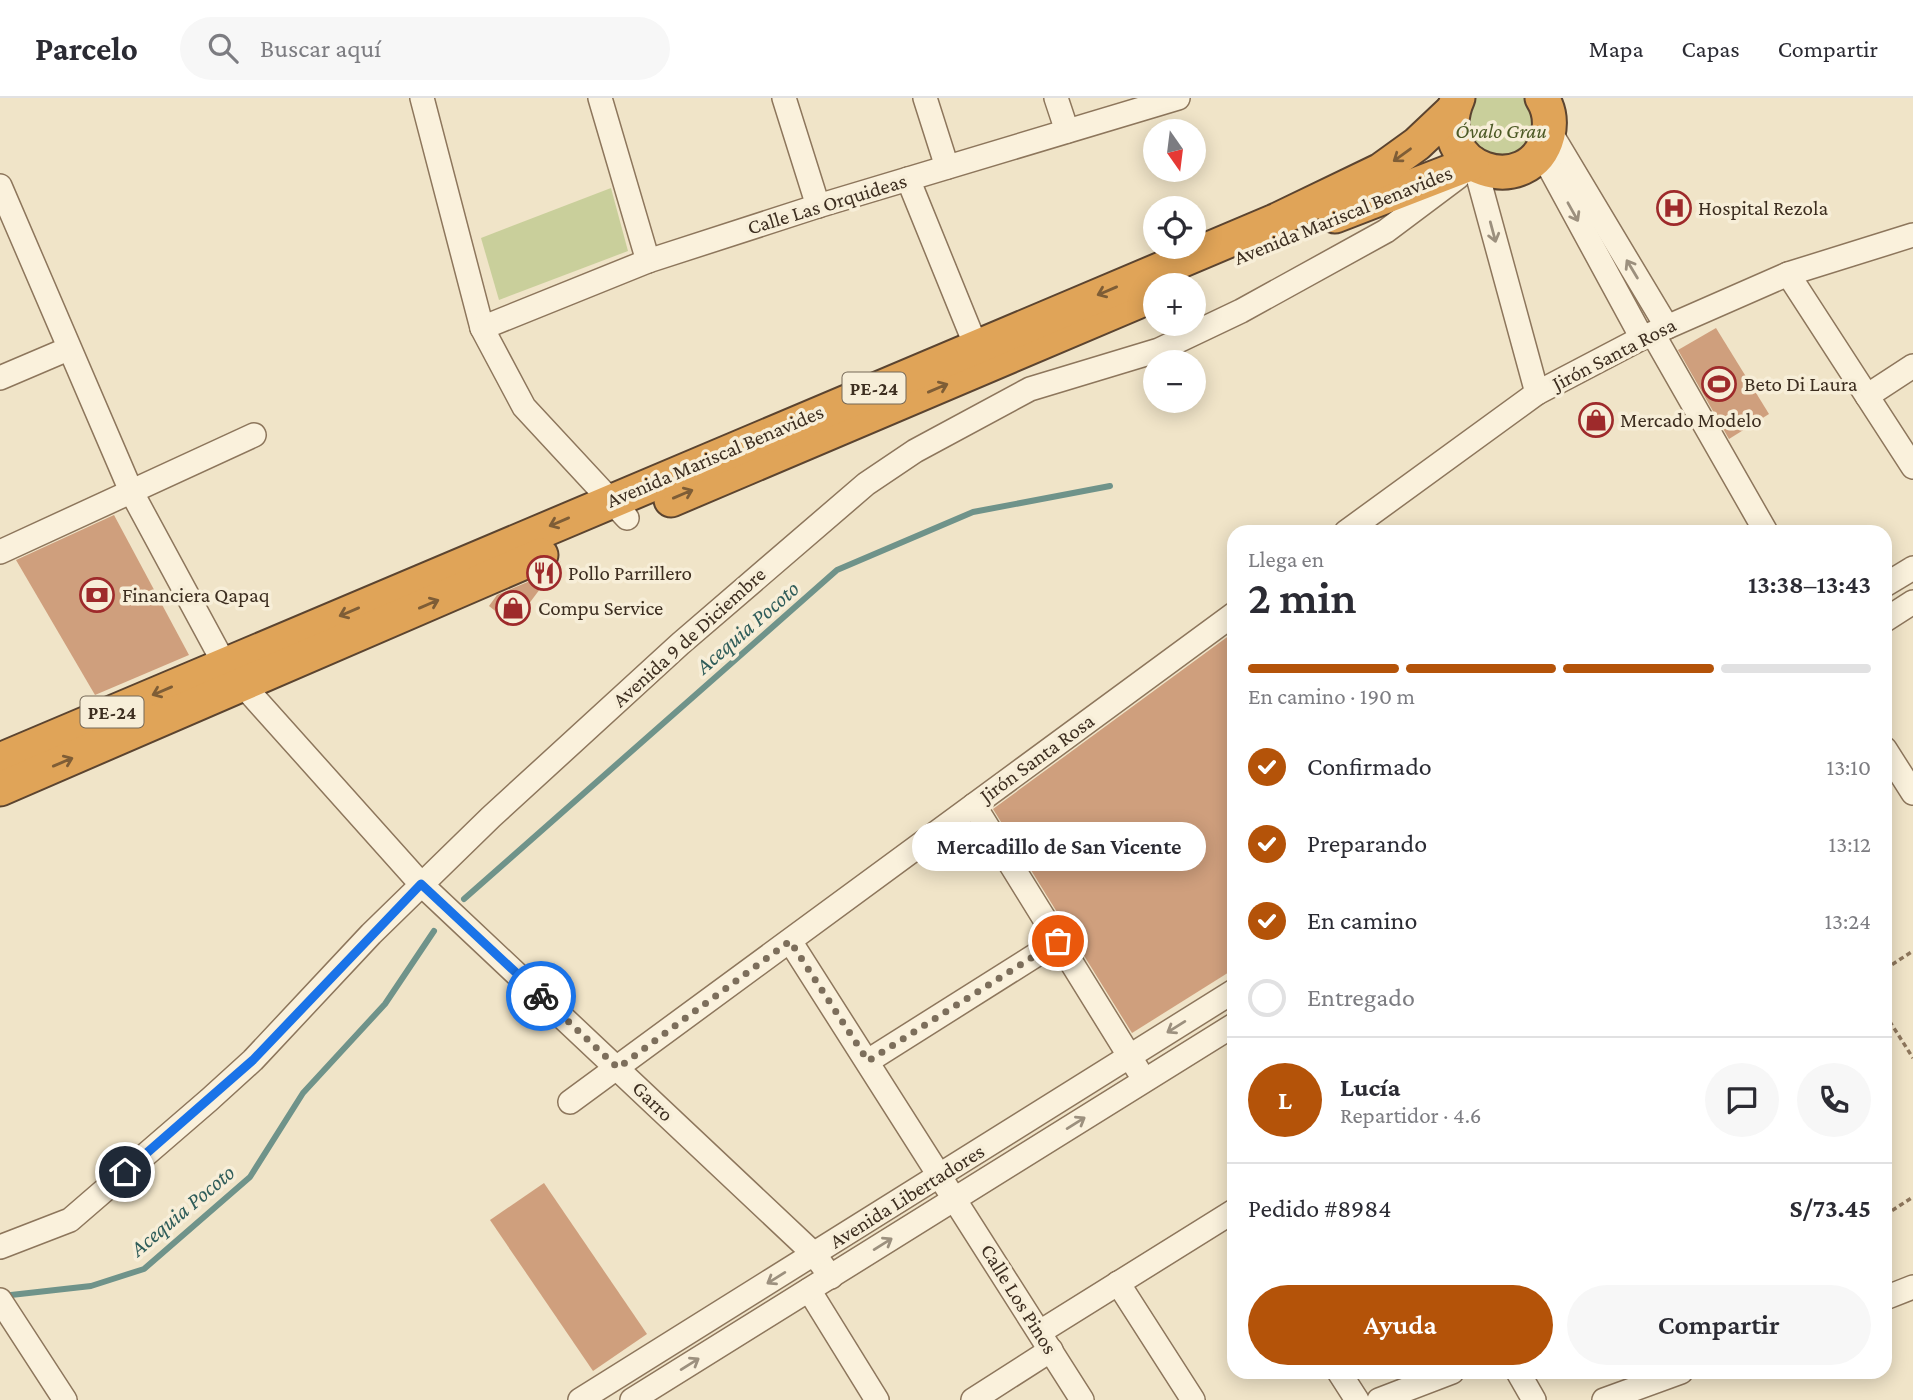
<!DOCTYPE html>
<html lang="es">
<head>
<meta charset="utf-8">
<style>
  body { margin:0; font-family:"Crimson Pro",serif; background:#f7f7f7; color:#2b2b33; height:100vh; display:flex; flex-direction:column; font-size:26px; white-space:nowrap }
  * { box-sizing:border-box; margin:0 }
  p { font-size:23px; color:#7c7c81 }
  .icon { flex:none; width:38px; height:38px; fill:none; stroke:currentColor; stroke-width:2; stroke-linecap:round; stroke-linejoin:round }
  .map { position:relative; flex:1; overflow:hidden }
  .side { position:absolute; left:1227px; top:427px; width:665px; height:854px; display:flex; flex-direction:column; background:#fff; border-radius:21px; box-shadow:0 4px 18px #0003 }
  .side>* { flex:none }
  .needle { width:46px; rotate:166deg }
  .fabs { position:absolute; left:1143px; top:21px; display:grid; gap:14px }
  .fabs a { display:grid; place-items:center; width:63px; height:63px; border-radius:50%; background:#fff; box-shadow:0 4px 18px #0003; font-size:35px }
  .pin { position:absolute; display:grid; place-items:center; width:60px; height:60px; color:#fff; margin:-30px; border:4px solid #fff; border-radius:50%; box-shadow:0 2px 7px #0007 }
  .courier { position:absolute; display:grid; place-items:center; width:70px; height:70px; margin:-35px; border:5px solid #1a73e8; border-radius:50%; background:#fff; color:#222; box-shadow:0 2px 9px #0007 }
  .bubble { position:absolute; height:49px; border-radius:24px; background:#fff; box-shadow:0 4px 18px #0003; font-size:23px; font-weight:600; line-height:49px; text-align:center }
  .summary em { font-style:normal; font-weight:600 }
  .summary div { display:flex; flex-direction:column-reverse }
  .summary { display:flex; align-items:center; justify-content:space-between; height:119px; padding:0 21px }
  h1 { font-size:46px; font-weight:600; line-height:52px }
  .bar { display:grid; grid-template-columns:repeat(4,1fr); gap:10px 7px; align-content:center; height:84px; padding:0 21px }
  .bar i { height:9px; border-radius:5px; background:#e1e1e2 }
  .bar .selected { background:#b45309 }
  .bar p { grid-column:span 4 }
  .line { display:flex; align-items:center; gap:18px; padding:0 21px; border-top:2px solid #e1e1e2 }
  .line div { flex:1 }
  .round { display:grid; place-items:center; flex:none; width:74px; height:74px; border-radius:37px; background:#f7f7f7 }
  ol { padding:0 21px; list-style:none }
  li { display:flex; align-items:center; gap:21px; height:77px }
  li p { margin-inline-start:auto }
  li .icon { padding:7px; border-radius:50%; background:#b45309; color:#fff; stroke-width:4 }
  li:last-child { color:#7c7c81 }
  li i { width:38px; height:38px; border:4px solid #e1e1e2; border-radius:50% }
  .primary-button { display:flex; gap:14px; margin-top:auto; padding:14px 21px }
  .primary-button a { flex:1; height:80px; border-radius:42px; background:#b45309; color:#fff; font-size:28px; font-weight:600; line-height:80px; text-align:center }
  .primary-button a+a { background:#f7f7f7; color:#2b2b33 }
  header { display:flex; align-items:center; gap:42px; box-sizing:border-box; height:98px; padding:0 35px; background:#fff; border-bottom:2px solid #e1e1e2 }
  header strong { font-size:33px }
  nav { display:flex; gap:38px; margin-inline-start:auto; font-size:24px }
  .search { width:490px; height:63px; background:#f7f7f7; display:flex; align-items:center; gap:18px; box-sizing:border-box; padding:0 24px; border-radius:38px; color:#7c7c81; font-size:26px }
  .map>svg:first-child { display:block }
  .green { fill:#c9cf9b }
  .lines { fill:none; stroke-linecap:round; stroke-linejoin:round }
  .stream { stroke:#6f938a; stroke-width:6 }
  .building { fill:#cf9f7d }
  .minor-casing { stroke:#8d765c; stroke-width:26 }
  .highway-casing { stroke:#5b4430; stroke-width:37 }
  .path { stroke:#8d765c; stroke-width:3.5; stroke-dasharray:5 3.5; stroke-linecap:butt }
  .minor { stroke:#faf1dc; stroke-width:23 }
  .highway { stroke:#e0a458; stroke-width:33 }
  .oneway { stroke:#7e5d36 }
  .oneway2 { stroke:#9c907e }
  .done { stroke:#7c6e5b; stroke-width:7; stroke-dasharray:0 12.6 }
  .route { stroke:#1a73e8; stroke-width:9 }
  .labels { text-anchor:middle; stroke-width:7; stroke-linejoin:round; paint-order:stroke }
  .shield { fill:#f7eed8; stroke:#756857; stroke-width:2 }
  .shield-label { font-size:19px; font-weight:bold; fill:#3d2e20 }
  .park-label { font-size:21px; font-style:italic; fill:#4d5a26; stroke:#f7eed8 }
  .street-label { font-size:21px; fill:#3d2e20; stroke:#f7eed8 }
  .poi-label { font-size:21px; fill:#3d2e20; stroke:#f7eed8; text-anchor:start }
  .water-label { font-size:23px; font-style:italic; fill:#2f5d5a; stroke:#f7eed8 }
</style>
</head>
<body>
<header>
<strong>Parcelo</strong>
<div class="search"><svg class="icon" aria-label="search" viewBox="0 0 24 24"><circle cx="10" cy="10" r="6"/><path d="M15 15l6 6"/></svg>Buscar aquí</div>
<nav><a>Mapa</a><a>Capas</a><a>Compartir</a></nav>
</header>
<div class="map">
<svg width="1913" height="1302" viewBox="0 0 1913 1302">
  <rect width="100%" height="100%" fill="#f0e4c8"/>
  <!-- green -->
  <g class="green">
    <path d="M 1466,0 L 1536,0 L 1531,55 L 1480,61 L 1459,15 Z"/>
    <path d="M 611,90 L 628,153 L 499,202 L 481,140 Z"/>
  </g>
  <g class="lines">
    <!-- stream -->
    <g class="stream">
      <path d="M 464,801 L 837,472 L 973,414 L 1110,388"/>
      <path d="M 2,1198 L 91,1188 L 144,1171 L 250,1079 L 303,995 L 385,906 L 434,833"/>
    </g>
  </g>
  <!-- building -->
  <g class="building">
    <path d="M 1716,230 L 1769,316 L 1729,341 L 1678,252 Z"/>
    <path d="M 114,417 L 189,557 L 95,597 L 16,462 Z"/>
    <path d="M 561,463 L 513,527 L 489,508 L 497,497 L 549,475 Z"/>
    <path d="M 1234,534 L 1234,871 L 1132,935 L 993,711 Z"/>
    <path d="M 544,1085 L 647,1236 L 593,1273 L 490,1122 Z"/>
  </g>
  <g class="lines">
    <!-- minor casing -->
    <g class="minor-casing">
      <g id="minor">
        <path d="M 422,0 L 482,230 L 524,309 L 627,420"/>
        <path d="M 600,0 L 648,163"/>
        <path d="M 784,0 L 818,108"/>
        <path d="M 925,0 L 947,69"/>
        <path d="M 1056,0 L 1067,33"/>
        <path d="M 1549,32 L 1667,229"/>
        <path d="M 1541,54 L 1642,240"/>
        <path d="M 1475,68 L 1537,295"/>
        <path d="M 908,81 L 982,263"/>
        <path d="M 0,88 L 131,393 L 225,567 L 421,786 L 814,1156 L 831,1179"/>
        <path d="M 1788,176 L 1913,369"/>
        <path d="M 482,230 L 648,163 L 818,108 L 1178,0"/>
        <path d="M 1653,236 L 1766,434"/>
        <path d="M 0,280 L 68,251"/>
        <path d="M 1867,298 L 1913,268"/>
        <path d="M 1346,434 L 1537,295 L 1642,240 L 1788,176 L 1913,137"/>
        <path d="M 0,454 L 254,337"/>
        <path d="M 1885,487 L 1913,470"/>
        <path d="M 1885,522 L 1913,504"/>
        <path d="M 1885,651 L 1913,695"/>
        <path d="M 974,707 L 1138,972"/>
        <path d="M 790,843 L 1082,1302"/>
        <path d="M 868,963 L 1058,843"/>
        <path d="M 570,1004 L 1234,516"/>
        <path d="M 0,1149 L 70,1122 L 209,1002 L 253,962 L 371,836 L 491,719 L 680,546 L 866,386 L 915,353 L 1030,291 L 1159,252 L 1241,213 L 1386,133 L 1458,79"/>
        <path d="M 1118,1185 L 1193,1302"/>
        <path d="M 809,1192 L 877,1302"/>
        <path d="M 1885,1200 L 1913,1189"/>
        <path d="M 0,1202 L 65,1302"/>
        <path d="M 1040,1234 L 1234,1113"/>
        <path d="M 1339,1274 L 1357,1302"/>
        <path d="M 1518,1274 L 1534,1302"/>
        <path d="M 580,1302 L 1234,893"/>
        <path d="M 632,1302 L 1234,927"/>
        <path d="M 973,1302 L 1051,1252"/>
        <path d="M 1379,1302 L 1452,1274"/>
        <path d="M 1604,1302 L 1681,1274"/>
      </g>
    </g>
    <!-- highway casing -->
    <g class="highway-casing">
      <g id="highway">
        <path d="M 1458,0 C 1426,73 1531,104 1548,37 C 1551,24 1549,11 1542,0"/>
        <path d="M 1335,118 L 1472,65"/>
        <path d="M 671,402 L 1137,204"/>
        <path d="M 0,662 L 1275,123 L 1381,72 L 1417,46 L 1453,12"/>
        <path d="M 0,691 L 541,457"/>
      </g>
    </g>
    <!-- path -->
    <g class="path">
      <path d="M 1885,871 L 1913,853"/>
      <path d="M 1885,916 L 1913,960"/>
      <path d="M 1885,1117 L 1913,1099"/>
    </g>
    <!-- minor -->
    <use href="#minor" class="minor"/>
    <!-- highway -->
    <use href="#highway" class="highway"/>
  </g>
  <!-- one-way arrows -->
  <defs><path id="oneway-shaft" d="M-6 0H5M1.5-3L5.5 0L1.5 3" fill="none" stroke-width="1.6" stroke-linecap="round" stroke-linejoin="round" transform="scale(1.75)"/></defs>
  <g class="oneway">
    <use href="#oneway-shaft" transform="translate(1402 57) rotate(144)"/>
    <use href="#oneway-shaft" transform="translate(1107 193) rotate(157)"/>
    <use href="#oneway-shaft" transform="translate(938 290) rotate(-23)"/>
    <use href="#oneway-shaft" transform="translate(683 396) rotate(-23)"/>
    <use href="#oneway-shaft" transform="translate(559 424) rotate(157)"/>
    <use href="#oneway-shaft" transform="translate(429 506) rotate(-23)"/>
    <use href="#oneway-shaft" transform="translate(349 514) rotate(157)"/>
    <use href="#oneway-shaft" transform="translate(162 593) rotate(157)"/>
    <use href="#oneway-shaft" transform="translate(63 664) rotate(-23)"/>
  </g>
  <g class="oneway2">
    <use href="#oneway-shaft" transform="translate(1573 114) rotate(61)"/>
    <use href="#oneway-shaft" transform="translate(1493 134) rotate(75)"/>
    <use href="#oneway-shaft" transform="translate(1632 171) rotate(-121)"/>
    <use href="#oneway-shaft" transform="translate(1176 929) rotate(148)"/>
    <use href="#oneway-shaft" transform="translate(1076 1025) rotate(-32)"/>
    <use href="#oneway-shaft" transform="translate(883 1146) rotate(-32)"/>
    <use href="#oneway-shaft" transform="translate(776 1180) rotate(148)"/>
    <use href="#oneway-shaft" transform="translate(690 1266) rotate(-32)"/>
  </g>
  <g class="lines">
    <!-- done -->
    <path class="done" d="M 541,898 L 618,970 L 790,843 L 868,963 L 1058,843"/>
    <!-- route -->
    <path class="route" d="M 125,1074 L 253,962 L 421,786 L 541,898"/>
  </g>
  <!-- icons -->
  <defs>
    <g id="hospital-ring" transform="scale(1.75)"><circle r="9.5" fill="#f7eed8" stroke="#9e2a2b" stroke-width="1.5"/><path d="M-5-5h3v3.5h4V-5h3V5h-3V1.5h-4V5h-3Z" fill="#9e2a2b"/></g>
    <g id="stadium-ring" transform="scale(1.75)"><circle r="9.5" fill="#f7eed8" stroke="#9e2a2b" stroke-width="1.5"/><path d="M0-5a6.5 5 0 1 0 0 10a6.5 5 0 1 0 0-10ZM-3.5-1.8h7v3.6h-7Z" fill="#9e2a2b"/></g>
    <g id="shop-ring" transform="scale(1.75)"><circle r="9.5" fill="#f7eed8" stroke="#9e2a2b" stroke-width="1.5"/><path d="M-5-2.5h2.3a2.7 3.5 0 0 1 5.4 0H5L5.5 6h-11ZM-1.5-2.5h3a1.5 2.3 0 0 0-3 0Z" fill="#9e2a2b"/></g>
    <g id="restaurant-ring" transform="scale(1.75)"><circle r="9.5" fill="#f7eed8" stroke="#9e2a2b" stroke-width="1.5"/><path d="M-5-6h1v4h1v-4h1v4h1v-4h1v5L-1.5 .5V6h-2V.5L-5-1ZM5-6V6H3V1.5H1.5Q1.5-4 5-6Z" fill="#9e2a2b"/></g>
    <g id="bank-ring" transform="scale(1.75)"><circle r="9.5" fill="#f7eed8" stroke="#9e2a2b" stroke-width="1.5"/><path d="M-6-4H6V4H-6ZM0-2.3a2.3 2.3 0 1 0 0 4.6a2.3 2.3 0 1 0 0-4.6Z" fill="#9e2a2b"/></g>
  </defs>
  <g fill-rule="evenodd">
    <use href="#hospital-ring" x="1674" y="110"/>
    <use href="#stadium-ring" x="1719" y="286"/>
    <use href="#shop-ring" x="1596" y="322"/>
    <use href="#restaurant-ring" x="544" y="475"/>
    <use href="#bank-ring" x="97" y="497"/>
    <use href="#shop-ring" x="513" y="510"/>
  </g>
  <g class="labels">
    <!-- shield labels -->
    <g class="shield">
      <rect x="842.5" y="274.5" width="63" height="31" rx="5"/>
      <rect x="80.5" y="598.5" width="63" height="31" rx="5"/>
    </g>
    <g class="shield-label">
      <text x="874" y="297">PE-24</text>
      <text x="112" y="621">PE-24</text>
    </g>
    <!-- park labels -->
    <g class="park-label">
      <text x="1501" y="40">Óvalo Grau</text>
    </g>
    <!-- street labels -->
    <g class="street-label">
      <text transform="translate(827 106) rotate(-17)" y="7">Calle Las Orquideas</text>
      <text transform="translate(1343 117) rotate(-22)" y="7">Avenida Mariscal Benavides</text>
      <text transform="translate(1614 256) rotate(-27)" y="7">Jirón Santa Rosa</text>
      <text transform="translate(715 358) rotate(-23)" y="7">Avenida Mariscal Benavides</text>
      <text transform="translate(689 539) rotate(-42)" y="7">Avenida 9 de Diciembre</text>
      <text transform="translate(1037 660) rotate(-36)" y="7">Jirón Santa Rosa</text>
      <text transform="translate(653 1003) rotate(44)" y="7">Garro</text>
      <text transform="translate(907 1098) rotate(-32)" y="7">Avenida Libertadores</text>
      <text transform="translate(1019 1201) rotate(58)" y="7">Calle Los Pinos</text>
    </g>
    <!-- poi labels -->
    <g class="poi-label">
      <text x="1698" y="117">Hospital Rezola</text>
      <text x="1744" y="293">Beto Di Laura</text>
      <text x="1620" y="329">Mercado Modelo</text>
      <text x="568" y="482">Pollo Parrillero</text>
      <text x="122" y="504">Financiera Qapaq</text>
      <text x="538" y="517">Compu Service</text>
    </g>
    <!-- water labels -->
    <g class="water-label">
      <text transform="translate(747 529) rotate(-41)" y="8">Acequia Pocoto</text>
      <text transform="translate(182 1112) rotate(-40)" y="8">Acequia Pocoto</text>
    </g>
  </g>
</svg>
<div class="fabs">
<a><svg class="needle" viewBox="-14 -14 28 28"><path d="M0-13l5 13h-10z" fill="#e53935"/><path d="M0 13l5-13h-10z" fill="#7c7c81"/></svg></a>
<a><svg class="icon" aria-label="locate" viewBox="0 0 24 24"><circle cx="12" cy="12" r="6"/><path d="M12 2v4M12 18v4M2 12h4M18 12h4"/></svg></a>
<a>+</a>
<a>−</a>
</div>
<div class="pin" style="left:1058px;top:843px;background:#ea580c"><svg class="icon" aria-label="bag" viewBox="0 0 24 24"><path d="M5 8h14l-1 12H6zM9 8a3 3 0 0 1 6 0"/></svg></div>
<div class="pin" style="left:125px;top:1074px;background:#1f2937"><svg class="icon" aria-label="home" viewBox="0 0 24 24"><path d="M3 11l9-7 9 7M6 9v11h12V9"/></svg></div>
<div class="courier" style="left:541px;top:898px"><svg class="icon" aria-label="bike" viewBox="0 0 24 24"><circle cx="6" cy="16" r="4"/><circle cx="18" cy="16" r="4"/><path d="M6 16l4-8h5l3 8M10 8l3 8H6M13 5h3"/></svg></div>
<div class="bubble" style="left:912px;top:724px;width:294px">Mercadillo de San Vicente</div>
<section class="side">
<div class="summary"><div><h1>2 min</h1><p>Llega en</p></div><em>13:38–13:43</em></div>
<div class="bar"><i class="selected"></i><i class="selected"></i><i class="selected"></i><i></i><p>En camino · 190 m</p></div>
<ol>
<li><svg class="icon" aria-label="check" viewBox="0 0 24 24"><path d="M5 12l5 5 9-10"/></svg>Confirmado<p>13:10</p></li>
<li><svg class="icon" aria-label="check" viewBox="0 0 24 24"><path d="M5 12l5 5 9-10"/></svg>Preparando<p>13:12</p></li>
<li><svg class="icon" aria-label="check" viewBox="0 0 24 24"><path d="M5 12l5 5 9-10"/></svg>En camino<p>13:24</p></li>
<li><i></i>Entregado</li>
</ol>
<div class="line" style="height:126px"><b class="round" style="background:#b45309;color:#fff">L</b><div><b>Lucía</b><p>Repartidor · 4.6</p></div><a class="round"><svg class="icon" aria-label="chat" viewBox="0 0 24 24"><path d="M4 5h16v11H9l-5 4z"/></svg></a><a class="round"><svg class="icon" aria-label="phone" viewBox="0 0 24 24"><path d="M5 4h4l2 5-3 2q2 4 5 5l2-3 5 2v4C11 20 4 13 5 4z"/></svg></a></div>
<div class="line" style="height:91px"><div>Pedido #8984</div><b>S/73.45</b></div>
<div class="primary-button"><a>Ayuda</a><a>Compartir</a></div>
</section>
</div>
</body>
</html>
